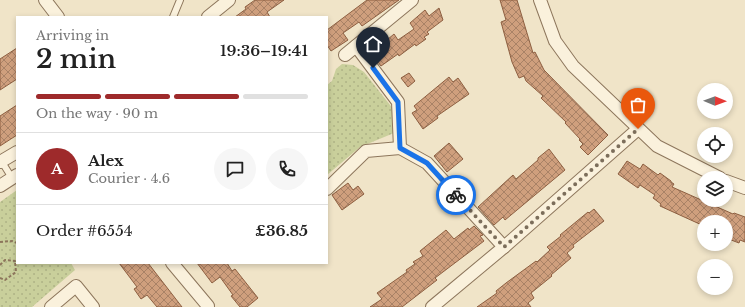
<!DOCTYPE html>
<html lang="en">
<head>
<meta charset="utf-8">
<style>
  body { margin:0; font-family:"Libre Baskerville",serif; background:#f6f6f6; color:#222; height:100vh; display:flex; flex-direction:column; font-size:15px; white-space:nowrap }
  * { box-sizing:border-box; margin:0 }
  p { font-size:13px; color:#767676 }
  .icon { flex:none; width:22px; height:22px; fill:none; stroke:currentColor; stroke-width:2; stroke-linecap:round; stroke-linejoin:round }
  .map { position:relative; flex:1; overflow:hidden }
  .panel { position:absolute; left:16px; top:16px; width:312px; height:248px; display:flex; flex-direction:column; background:#fff; border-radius:0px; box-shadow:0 2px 6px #0003 }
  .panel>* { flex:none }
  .needle { width:26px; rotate:91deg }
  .tools { position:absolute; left:697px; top:83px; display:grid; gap:8px }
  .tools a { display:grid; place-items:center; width:36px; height:36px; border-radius:50%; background:#fff; box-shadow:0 2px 6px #0003; font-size:20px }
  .pin { position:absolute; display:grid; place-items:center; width:34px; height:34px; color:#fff; margin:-41px -17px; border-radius:50% 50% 50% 0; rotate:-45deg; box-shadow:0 0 4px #0007 }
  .pin .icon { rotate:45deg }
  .courier { position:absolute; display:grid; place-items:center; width:40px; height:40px; margin:-20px; border:3px solid #1a73e8; border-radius:50%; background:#fff; color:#222; box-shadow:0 1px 5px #0007 }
  .summary em { font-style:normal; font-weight:600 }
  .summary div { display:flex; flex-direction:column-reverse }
  .summary { display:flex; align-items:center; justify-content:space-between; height:68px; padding:0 20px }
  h1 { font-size:26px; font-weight:600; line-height:30px }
  .bar { display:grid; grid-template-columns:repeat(4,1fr); gap:6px 4px; align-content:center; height:48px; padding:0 20px }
  .bar i { height:5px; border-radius:3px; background:#e0e0e0 }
  .bar .current { background:#9e2a2b }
  .bar p { grid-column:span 4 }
  .line { display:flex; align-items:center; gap:10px; padding:0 20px; border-top:1px solid #e0e0e0 }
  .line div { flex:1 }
  .round { display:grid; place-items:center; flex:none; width:42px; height:42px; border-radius:21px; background:#f6f6f6 }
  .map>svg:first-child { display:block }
  .grass { fill:url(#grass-dots) }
  .building { fill:url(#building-cross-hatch); stroke:#8d5f41 }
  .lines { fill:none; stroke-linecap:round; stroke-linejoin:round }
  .service-casing { stroke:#8d765c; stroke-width:8 }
  .minor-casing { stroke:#8d765c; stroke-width:14 }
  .path { stroke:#8d765c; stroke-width:2; stroke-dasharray:3 2; stroke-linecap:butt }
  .service { stroke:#faf1dc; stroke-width:6 }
  .minor { stroke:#faf1dc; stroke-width:12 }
  .done { stroke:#7c6e5b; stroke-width:4; stroke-dasharray:0 7.2 }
  .route { stroke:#1a73e8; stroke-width:5 }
</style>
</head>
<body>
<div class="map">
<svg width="745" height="307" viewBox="0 0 745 307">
  <defs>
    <pattern id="grass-dots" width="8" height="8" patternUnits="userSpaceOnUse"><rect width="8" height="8" fill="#c9cf9b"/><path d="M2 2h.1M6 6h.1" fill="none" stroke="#aeb285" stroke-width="1.8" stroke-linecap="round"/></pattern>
    <pattern id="building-cross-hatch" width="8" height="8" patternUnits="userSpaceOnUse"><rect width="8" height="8" fill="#cf9f7d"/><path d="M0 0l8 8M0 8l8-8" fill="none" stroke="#a98266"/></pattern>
  </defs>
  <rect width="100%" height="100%" fill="#f0e4c8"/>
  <!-- grass -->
  <g class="grass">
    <path d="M 342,64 L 353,65 L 364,72 L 394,110 L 394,133 L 360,147 L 327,175 L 327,85 L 332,81 L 336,69 Z"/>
    <path d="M 17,190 L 17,263 L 71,263 L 75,270 L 32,307 L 0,307 L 0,202 Z"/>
  </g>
  <!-- building -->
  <g class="building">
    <path d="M 255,0 L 284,0 L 267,12 L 270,17 L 235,17 L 246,9 L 245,7 Z"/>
    <path d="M 367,0 L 399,0 L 362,26 L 359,22 L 343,33 L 348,40 L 331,51 L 327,45 L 327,30 Z"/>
    <path d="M 500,0 L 517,0 L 533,53 L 535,52 L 544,70 L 608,135 L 588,155 L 580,147 L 583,144 L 579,140 L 580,139 L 565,123 L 566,122 L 541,98 L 543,96 L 526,81 L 524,76 L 519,78 L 512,62 L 501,22 L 506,20 Z"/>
    <path d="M 439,8 L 443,20 L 427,32 L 429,34 L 424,37 L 426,39 L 416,46 L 415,44 L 399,56 L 398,54 L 381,66 L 371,53 L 388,41 L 387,40 L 394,34 L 398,40 L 414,29 L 410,23 L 425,10 L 429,16 Z"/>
    <path d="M 17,48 L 17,79 L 0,90 L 0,59 Z"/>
    <path d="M 409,73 L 415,81 L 408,87 L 401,78 Z"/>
    <path d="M 449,77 L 453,82 L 458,78 L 469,94 L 437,116 L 438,118 L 423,129 L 412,113 L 417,110 L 414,106 Z"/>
    <path d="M 17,105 L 17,135 L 0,146 L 0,116 Z"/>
    <path d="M 449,143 L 463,159 L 447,172 L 434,156 Z"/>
    <path d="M 549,149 L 565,170 L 505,220 L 503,217 L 494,225 L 478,207 L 513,175 L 516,179 L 538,160 L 538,158 Z"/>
    <path d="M 627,161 L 640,169 L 643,164 L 658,175 L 660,173 L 671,181 L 671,182 L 674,184 L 672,187 L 733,214 L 734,213 L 745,217 L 745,242 L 740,240 L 739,243 L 726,238 L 726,222 L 704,222 L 704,226 L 660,206 L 661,204 L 653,198 L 655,195 L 640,185 L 638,188 L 618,174 Z"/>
    <path d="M 348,183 L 353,190 L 358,186 L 364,194 L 342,210 L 332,195 Z"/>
    <path d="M 594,209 L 604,221 L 573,245 L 574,247 L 567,253 L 571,258 L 551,275 L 552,276 L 531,293 L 534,298 L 528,303 L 531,307 L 477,307 L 497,293 L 496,291 L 506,283 L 536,261 L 537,262 L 550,250 L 547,247 L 561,236 L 560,235 L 588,212 L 589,213 Z"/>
    <path d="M 474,226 L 483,235 L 480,236 L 484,241 L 435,278 L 437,280 L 402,307 L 370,307 L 382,299 L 377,293 L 407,272 L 406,270 L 415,264 L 413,262 L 423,256 L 420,251 L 446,230 L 454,239 L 468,228 L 469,230 Z"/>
    <path d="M 119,263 L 148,263 L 182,307 L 157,307 L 147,295 L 141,299 L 134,289 L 137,287 Z"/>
    <path d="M 197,263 L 227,263 L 232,271 L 235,269 L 258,298 L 247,307 L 240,307 L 231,296 L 233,295 L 220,277 L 212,283 Z"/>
  </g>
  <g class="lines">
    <!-- service casing -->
    <g class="service-casing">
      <g id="service">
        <path d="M 173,17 L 180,0"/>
        <path d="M 2,162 L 12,178"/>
      </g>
    </g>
    <!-- minor casing -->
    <g class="minor-casing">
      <g id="minor">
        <path d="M 45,0 L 58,17"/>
        <path d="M 540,0 L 555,41 L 573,66 L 657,146 L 720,178"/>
        <path d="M 208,17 L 229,0"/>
        <path d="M 356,46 L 398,102 L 400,148"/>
        <path d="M 345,55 L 412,0"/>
        <path d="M 0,162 L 17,152"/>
        <path d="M 726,181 L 745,188"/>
        <path d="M 0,186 L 17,175"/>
        <path d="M 327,189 L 366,151 L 400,148 L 427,163 L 504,247"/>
        <path d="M 172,263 L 208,306"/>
        <path d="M 51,307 L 76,286 L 93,307"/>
        <path d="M 432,307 L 504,247 L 638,129"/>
      </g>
    </g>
    <!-- path -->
    <g class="path">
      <path d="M 0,242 L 12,241 L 17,243"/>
      <path d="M 0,265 L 5,260 L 15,261 L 17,259"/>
      <path d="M 0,278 L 5,280 L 16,272 L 15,261"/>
    </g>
    <!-- service -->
    <use href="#service" class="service"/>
    <!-- minor -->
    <use href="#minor" class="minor"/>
  </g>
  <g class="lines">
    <!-- done -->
    <path class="done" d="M 456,195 L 504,247 L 638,129"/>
    <!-- route -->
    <path class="route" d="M 373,68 L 398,102 L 400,148 L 427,163 L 456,195"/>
  </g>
</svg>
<div class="tools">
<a><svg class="needle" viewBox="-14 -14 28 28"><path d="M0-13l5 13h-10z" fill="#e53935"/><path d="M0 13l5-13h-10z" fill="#767676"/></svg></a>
<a><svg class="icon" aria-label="locate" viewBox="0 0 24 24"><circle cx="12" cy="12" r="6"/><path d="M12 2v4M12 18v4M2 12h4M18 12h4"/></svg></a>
<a><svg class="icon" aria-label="layers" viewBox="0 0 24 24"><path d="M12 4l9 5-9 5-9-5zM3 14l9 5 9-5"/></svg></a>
<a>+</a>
<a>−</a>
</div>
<div class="pin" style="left:638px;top:129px;background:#ea580c"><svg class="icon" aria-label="bag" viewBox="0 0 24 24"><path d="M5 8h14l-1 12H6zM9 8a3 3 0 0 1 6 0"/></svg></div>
<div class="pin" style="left:373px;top:68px;background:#1f2937"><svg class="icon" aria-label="home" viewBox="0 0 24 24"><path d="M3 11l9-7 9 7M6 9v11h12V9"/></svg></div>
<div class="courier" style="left:456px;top:195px"><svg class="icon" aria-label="bike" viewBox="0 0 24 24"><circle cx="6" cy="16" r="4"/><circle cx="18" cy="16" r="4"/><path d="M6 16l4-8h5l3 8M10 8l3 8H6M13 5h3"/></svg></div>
<section class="panel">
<div class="summary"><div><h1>2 min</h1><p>Arriving in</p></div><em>19:36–19:41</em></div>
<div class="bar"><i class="current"></i><i class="current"></i><i class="current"></i><i></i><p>On the way · 90 m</p></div>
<div class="line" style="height:72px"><b class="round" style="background:#9e2a2b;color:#fff">A</b><div><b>Alex</b><p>Courier · 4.6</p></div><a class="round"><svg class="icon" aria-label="chat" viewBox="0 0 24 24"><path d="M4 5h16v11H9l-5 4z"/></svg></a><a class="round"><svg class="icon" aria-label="phone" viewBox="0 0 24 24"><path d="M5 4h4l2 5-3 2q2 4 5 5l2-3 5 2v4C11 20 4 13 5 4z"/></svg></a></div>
<div class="line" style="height:52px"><div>Order #6554</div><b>£36.85</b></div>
</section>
</div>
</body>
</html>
